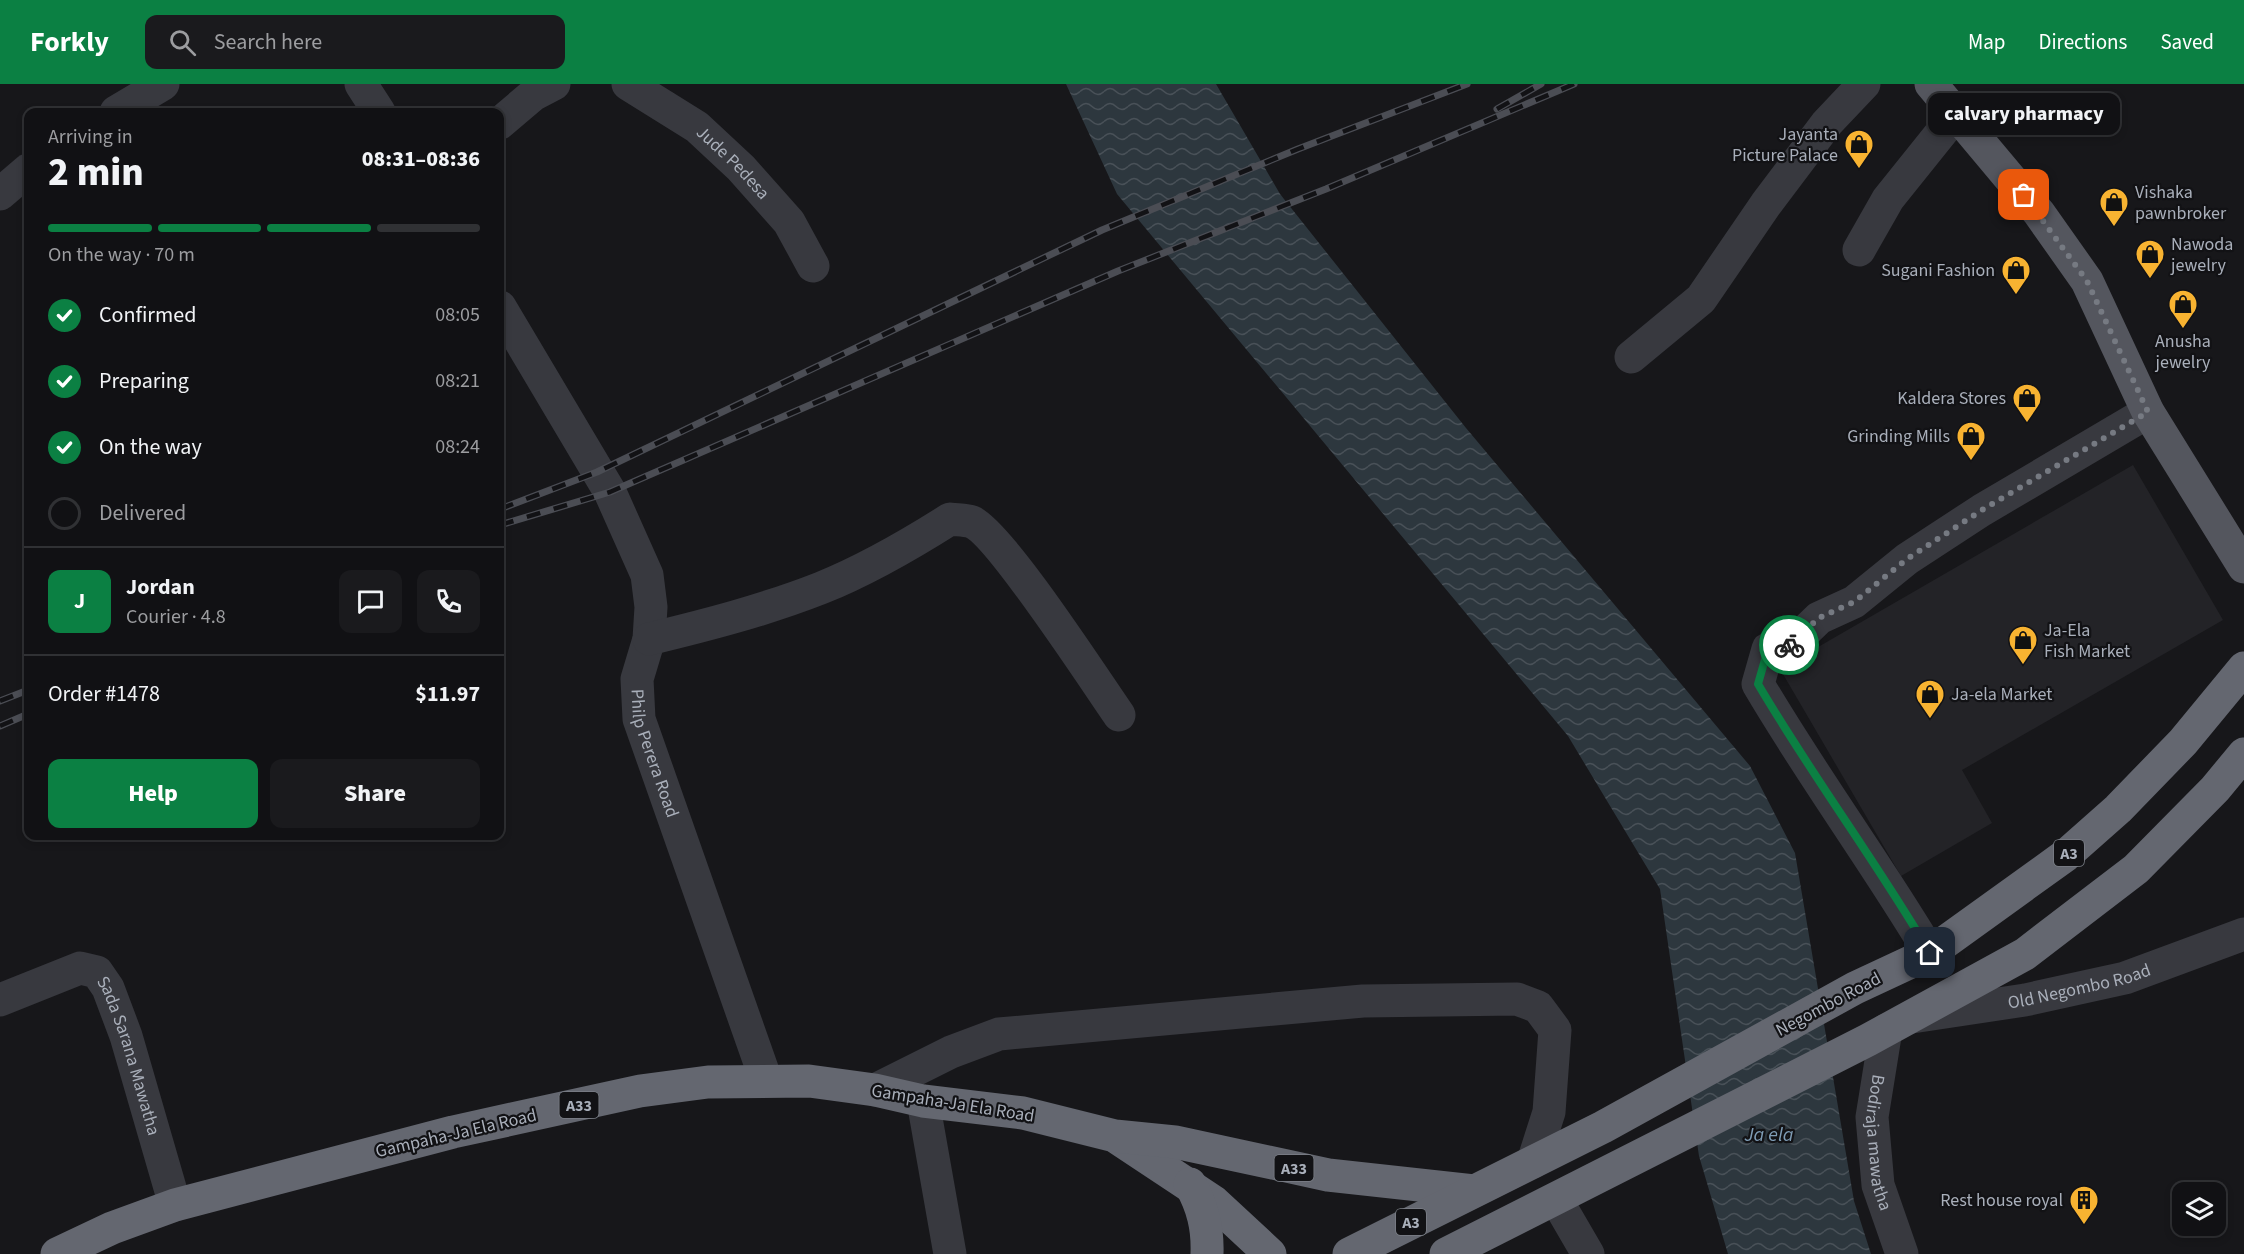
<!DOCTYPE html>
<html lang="en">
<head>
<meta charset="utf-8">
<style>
  body { margin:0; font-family:"Source Sans 3",sans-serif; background:#1a1a1d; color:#f1f3f6; height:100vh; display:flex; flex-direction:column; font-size:22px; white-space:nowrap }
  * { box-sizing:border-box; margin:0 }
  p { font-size:20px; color:#9c9da0 }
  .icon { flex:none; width:33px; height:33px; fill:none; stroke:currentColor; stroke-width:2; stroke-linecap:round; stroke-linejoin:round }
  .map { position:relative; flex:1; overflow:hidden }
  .drawer { position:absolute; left:24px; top:24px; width:480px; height:732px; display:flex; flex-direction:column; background:#111114; border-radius:12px; box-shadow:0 3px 9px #0003,0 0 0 2px #303134 }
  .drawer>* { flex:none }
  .fabs { position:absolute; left:2172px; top:1098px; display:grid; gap:12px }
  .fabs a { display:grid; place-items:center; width:54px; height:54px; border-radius:12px; background:#111114; box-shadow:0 3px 9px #0003,0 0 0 2px #303134; font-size:30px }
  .pin { position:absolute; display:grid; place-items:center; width:51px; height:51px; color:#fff; margin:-26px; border-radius:12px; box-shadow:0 3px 9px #0006 }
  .courier { position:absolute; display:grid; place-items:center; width:60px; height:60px; margin:-30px; border:4px solid #0b8043; border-radius:50%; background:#fff; color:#222; box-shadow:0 2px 8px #0007 }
  .bubble { position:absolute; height:42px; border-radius:12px; background:#111114; box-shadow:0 3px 9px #0003,0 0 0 2px #303134; font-size:20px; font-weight:800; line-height:42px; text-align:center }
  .head em { font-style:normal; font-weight:800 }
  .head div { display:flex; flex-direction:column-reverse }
  .head { display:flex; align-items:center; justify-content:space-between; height:102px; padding:0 24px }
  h1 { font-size:39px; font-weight:800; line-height:45px }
  .bar { display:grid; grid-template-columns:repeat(4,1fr); gap:9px 6px; align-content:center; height:72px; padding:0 24px }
  .bar i { height:8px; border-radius:4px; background:#303134 }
  .bar .selected { background:#0b8043 }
  .bar p { grid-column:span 4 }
  .line { display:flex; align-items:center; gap:15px; padding:0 24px; border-top:2px solid #303134 }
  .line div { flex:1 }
  .round { display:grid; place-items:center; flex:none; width:63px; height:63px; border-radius:12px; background:#1a1a1d }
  ol { padding:0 24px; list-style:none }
  li { display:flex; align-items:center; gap:18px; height:66px }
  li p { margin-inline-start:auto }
  li .icon { padding:6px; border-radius:50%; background:#0b8043; color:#fff; stroke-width:4 }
  li:last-child { color:#9c9da0 }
  li i { width:33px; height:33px; border:3px solid #303134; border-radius:50% }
  .button { display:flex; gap:12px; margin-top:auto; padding:12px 24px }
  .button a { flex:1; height:69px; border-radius:12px; background:#0b8043; color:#fff; font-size:24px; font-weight:800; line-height:69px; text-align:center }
  .button a+a { background:#1a1a1d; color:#f1f3f6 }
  header { display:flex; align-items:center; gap:36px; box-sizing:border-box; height:84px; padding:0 30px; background:#0b8043; color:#fff }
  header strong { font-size:28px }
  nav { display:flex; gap:33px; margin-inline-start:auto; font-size:21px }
  .search { width:420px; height:54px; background:#1a1a1d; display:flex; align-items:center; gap:15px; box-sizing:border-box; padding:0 21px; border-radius:12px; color:#9c9da0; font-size:22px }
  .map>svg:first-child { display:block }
  .built { fill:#232327 }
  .water { fill:url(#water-waves) }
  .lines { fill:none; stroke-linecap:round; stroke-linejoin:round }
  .minor { stroke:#38393f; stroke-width:33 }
  .major { stroke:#54565e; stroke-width:33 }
  .highway { stroke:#646770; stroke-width:33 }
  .rail-casing { stroke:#4b4d54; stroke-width:7 }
  .rail { stroke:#121215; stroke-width:4.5; stroke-dasharray:14; stroke-linecap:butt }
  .done { stroke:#767a82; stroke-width:6; stroke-dasharray:0 10.8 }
  .route { stroke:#0b8043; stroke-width:8 }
  .labels { text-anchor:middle; stroke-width:4.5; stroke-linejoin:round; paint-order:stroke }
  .shield { fill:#121215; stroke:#7c8088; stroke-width:1.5 }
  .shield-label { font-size:16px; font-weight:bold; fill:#a9afba }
  .poi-label { font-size:18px; fill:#a9afba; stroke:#121215; text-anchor:end }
  .street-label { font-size:18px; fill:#a9afba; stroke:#121215 }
  .water-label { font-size:20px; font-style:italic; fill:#7f9db6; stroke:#121215 }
</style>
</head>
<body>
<header>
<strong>Forkly</strong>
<div class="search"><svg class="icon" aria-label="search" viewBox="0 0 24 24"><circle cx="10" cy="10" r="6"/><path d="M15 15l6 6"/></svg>Search here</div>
<nav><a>Map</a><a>Directions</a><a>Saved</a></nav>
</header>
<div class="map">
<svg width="2244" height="1170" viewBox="0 0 2244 1170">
  <defs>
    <pattern id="water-waves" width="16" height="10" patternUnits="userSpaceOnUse" patternTransform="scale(1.5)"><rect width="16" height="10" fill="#2d373e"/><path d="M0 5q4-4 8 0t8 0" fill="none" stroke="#495158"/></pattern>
  </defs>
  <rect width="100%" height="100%" fill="#17171a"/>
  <!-- built -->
  <path class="built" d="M 2133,381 L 2223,536 L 1962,686 L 1992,739 L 1901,792 L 1780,585 Z"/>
  <!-- water -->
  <path class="water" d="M 1066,0 L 1216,0 L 1280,110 L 1466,344 L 1750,682 L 1795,769 L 1854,1117 L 1871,1170 L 1728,1170 L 1699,1072 L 1660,805 L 1568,652 L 1117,110 Z"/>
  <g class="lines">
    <!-- minor -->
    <g class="minor">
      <path d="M 361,0 L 379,28"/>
      <path id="s1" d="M 628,0 L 697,43 L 741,84 L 789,138 L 813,182"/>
      <path d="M 116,28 L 163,0"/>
      <path d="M 500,39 L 533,11 L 554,0"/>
      <path d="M 0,110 L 28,86"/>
      <path d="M 1859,166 L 1888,115 L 1957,29"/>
      <path id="s2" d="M 500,223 L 610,408 L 647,491 L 651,523 L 649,555 L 637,595 L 639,635 L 766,996"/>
      <path d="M 1631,273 L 1701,215 L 1766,120 L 1827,39 L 1864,0"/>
      <path d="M 649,555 C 707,541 765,526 821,504 C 866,486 909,461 950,435 C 957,436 966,436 972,438 C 1000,450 1096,598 1119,631"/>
      <path d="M 1930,869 C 1875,777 1812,692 1758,600 L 1768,565 L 1791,561 L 1819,534 L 1854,518 L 1907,475 L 1982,426 L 2148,328"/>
      <path id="s3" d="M 0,916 L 80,884 L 97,888 L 108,904 L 126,952 L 175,1121"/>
      <path id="s4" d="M 1912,933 L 2025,916 L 2125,894 L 2244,850"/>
      <path id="s5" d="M 1886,946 L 1872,1033 L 1878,1101 L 1902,1170"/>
      <path d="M 875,1006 L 951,968 L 999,950 L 1363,917 L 1517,915 L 1538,923 L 1555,946 L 1549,1028 L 1533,1078"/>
      <path d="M 923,1017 L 950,1170"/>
      <path d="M 1556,1115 L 1588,1170"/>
    </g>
    <!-- major -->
    <path class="major" d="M 1931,0 L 2039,129 L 2087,197 L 2148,328 L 2244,483"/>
    <!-- highway -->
    <g class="highway">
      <path d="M 1119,1055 L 1214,1118 L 1270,1170"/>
      <path d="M 1190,1100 C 1203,1123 1208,1144 1207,1170"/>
      <path d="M 57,1170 L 112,1144 L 175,1121 L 453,1048 L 640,1007 L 708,998 L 809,997 L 875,1006 L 923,1017 L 1023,1029 L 1115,1052 L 1175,1058 L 1328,1091 L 1474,1107"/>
      <path d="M 1349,1170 L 1603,1043 L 1855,904 L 1930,869 L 2066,771 L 2118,725 L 2183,658 L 2244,584"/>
      <path d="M 1446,1170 L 1868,956 L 2025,870 L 2136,785 L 2215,705 L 2244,670"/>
    </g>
    <!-- rail casing -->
    <g class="rail-casing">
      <g id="rail">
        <path d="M 1497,25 L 1541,0"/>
        <path d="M 500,425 L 597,388 L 1102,146 L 1298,65 L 1467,0"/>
        <path d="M 500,441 L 610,408 L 1118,187 L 1326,105 L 1574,0"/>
        <path d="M 0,617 L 28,606"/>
        <path d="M 0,642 L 28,630"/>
      </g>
    </g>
    <!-- rail -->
    <use href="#rail" class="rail"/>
  </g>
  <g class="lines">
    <!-- done -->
    <path class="done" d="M 1789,561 L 1819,534 L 1854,518 L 1907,475 L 1982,426 L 2148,328 L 2087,197 L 2024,111"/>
    <!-- route -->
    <path class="route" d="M 1789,561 L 1768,565 L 1758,600 C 1812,692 1876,777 1930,869"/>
  </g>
  <!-- icons -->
  <defs>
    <g id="shop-pin" transform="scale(1.5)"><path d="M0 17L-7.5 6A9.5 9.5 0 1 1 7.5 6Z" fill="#f8b331" stroke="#121215"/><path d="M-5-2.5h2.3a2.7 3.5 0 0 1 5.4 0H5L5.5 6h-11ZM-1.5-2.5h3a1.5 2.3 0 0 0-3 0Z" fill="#111"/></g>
    <g id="building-pin" transform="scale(1.5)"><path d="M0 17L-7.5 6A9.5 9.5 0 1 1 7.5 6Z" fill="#f8b331" stroke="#121215"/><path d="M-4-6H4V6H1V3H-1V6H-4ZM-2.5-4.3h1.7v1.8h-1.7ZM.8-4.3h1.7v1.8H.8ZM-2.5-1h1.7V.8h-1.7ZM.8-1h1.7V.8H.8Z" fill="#111"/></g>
  </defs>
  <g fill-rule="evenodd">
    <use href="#shop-pin" x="1859" y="60"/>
    <use href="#shop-pin" x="2114" y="118"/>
    <use href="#shop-pin" x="2150" y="170"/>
    <use href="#shop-pin" x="2016" y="186"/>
    <use href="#shop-pin" x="2183" y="220"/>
    <use href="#shop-pin" x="2027" y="314"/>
    <use href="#shop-pin" x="1971" y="352"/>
    <use href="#shop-pin" x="2023" y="556"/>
    <use href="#shop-pin" x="1930" y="610"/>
    <use href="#building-pin" x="2084" y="1116"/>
  </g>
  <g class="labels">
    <!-- shield labels -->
    <g class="shield">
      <rect x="2054" y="756" width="30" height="26" rx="4.5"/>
      <rect x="559.5" y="1008" width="39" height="26" rx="4.5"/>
      <rect x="1274.5" y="1071" width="39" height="26" rx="4.5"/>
      <rect x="1396" y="1125" width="30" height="26" rx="4.5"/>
    </g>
    <g class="shield-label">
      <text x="2069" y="775">A3</text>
      <text x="579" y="1027">A33</text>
      <text x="1294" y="1090">A33</text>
      <text x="1411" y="1144">A3</text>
    </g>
    <!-- poi labels -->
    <g class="poi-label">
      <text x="1838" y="56">Jayanta<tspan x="1838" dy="21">Picture Palace</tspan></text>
      <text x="2135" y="114" text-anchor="start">Vishaka<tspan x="2135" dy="21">pawnbroker</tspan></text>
      <text x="2171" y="166" text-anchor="start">Nawoda<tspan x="2171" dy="21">jewelry</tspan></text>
      <text x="1995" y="192">Sugani Fashion</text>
      <text x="2183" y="263" text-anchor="middle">Anusha<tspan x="2183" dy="21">jewelry</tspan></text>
      <text x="2006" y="320">Kaldera Stores</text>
      <text x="1950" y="358">Grinding Mills</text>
      <text x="2044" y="552" text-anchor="start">Ja-Ela<tspan x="2044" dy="21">Fish Market</tspan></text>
      <text x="1951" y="616" text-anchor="start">Ja-ela Market</text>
      <text x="2063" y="1122">Rest house royal</text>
    </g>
    <!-- street labels -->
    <g class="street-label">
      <text dy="6" stroke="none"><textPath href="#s1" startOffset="132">Jude Pedesa</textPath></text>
      <text dy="6" stroke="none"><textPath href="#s2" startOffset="489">Philp Perera Road</textPath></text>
      <text dy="6" stroke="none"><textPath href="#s4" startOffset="170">Old Negombo Road</textPath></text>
      <text transform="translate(1828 920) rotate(-28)" y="6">Negombo Road</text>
      <text dy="6" stroke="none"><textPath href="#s3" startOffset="194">Sada Sarana Mawatha</textPath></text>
      <text transform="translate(953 1019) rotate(9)" y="6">Gampaha-Ja Ela Road</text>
      <text transform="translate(456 1049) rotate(-13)" y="6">Gampaha-Ja Ela Road</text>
      <text dy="6" stroke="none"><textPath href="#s5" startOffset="114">Bodiraja mawatha</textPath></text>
    </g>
    <!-- water labels -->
    <g class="water-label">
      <text x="1769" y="1057">Ja ela</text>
    </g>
  </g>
</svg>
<div class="fabs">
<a><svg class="icon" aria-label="layers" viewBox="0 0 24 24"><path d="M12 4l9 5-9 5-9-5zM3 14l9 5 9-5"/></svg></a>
</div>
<div class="pin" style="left:2024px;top:111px;background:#ea580c"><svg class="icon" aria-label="bag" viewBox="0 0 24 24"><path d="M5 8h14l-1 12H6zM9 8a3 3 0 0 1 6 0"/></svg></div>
<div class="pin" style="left:1930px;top:869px;background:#1f2937"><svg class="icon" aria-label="home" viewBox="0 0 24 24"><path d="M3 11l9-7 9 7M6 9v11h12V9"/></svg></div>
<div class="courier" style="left:1789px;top:561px"><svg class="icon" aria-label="bike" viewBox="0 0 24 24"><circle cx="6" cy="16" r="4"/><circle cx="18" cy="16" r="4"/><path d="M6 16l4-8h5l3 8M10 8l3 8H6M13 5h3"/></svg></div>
<div class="bubble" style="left:1928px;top:9px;width:192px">calvary pharmacy</div>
<section class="drawer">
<div class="head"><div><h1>2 min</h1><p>Arriving in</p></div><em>08:31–08:36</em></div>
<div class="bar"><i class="selected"></i><i class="selected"></i><i class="selected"></i><i></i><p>On the way · 70 m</p></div>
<ol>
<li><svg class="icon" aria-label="check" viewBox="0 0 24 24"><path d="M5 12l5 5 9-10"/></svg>Confirmed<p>08:05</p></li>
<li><svg class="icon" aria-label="check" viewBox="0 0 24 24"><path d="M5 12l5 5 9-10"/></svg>Preparing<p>08:21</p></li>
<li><svg class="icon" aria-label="check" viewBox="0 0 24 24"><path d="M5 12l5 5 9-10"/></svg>On the way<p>08:24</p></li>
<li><i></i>Delivered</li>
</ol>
<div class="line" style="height:108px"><b class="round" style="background:#0b8043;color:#fff">J</b><div><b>Jordan</b><p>Courier · 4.8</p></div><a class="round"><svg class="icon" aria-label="chat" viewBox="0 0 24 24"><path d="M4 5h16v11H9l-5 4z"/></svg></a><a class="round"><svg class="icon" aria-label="phone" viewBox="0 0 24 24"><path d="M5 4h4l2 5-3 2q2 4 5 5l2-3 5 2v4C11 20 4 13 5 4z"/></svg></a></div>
<div class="line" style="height:78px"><div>Order #1478</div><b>$11.97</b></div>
<div class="button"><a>Help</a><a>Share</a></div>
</section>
</div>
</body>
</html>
